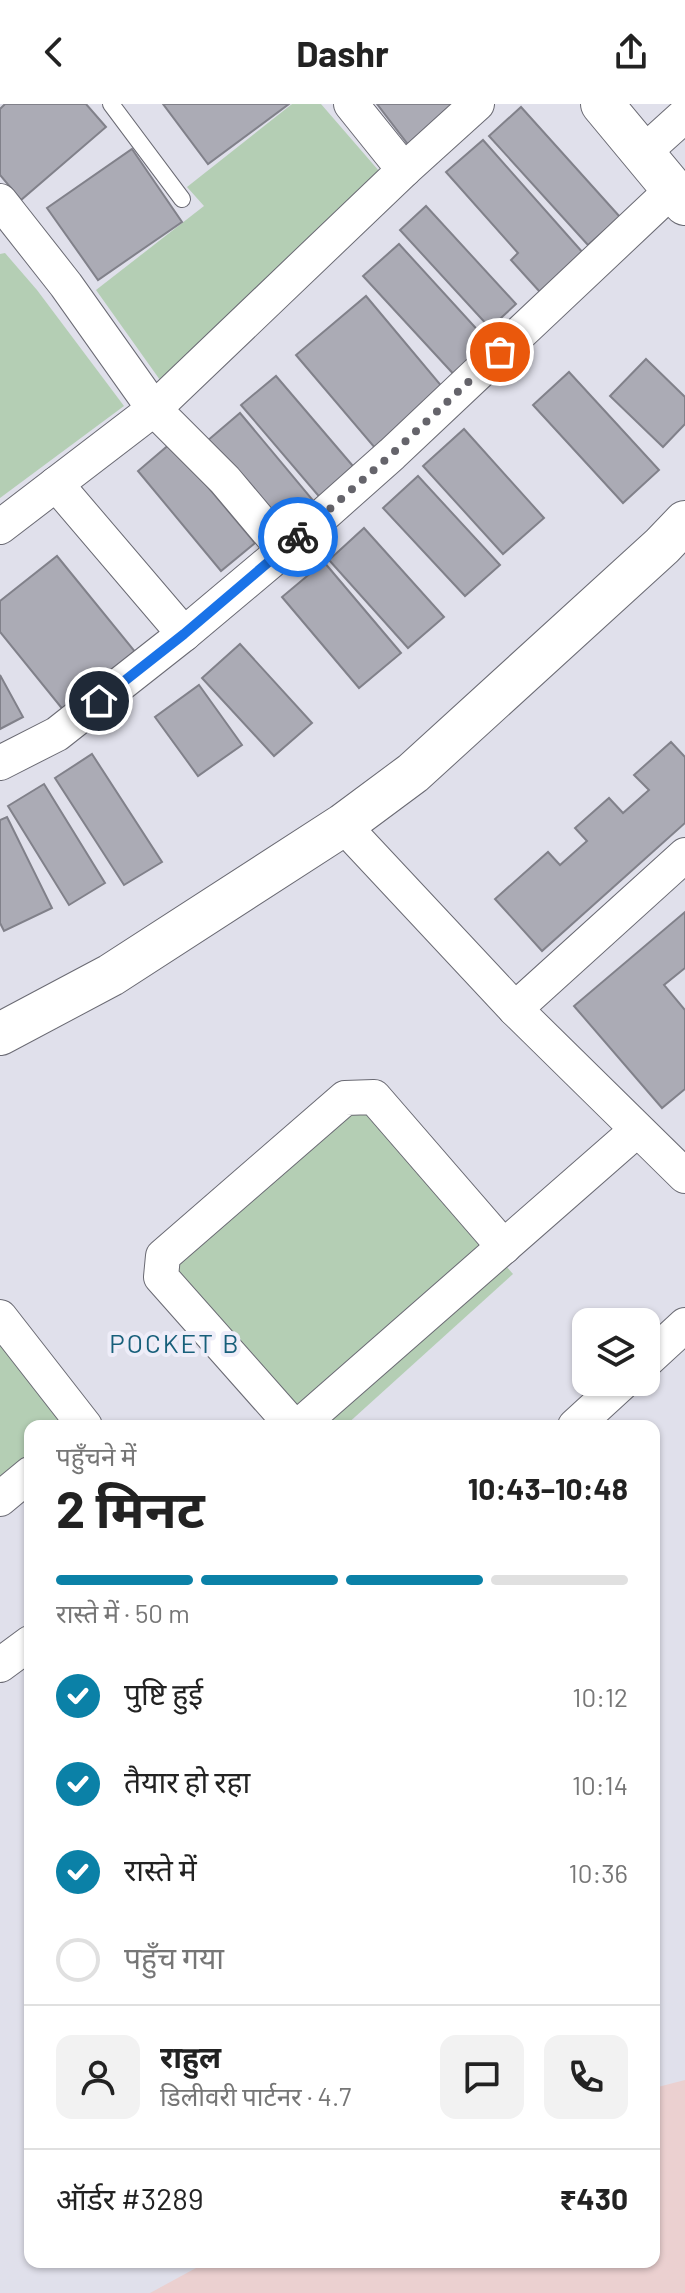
<!DOCTYPE html>
<html lang="hi">
<head>
<meta charset="utf-8">
<style>
  body { margin:0; font-family:Barlow,"Noto Sans Devanagari",sans-serif; background:#f2f2f2; color:#222; height:100vh; display:flex; flex-direction:column; font-size:30px; white-space:nowrap }
  * { box-sizing:border-box; margin:0 }
  p { font-size:26px; color:#767676 }
  .icon { flex:none; width:44px; height:44px; fill:none; stroke:currentColor; stroke-width:2; stroke-linecap:round; stroke-linejoin:round }
  .map { position:relative; flex:1; overflow:hidden }
  .panel { position:absolute; left:24px; top:1316px; width:636px; height:848px; display:flex; flex-direction:column; background:#fff; border-radius:16px; box-shadow:0 2px 6px #0004 }
  .panel>* { flex:none }
  .tools { position:absolute; left:572px; top:1204px; display:grid; gap:16px }
  .tools a { display:grid; place-items:center; width:88px; height:88px; border-radius:16px; background:#fff; box-shadow:0 2px 6px #0004; font-size:40px }
  .pin { position:absolute; display:grid; place-items:center; width:68px; height:68px; color:#fff; margin:-34px; border:4px solid #fff; border-radius:50%; box-shadow:0 2px 8px #0007 }
  .courier { position:absolute; display:grid; place-items:center; width:80px; height:80px; margin:-40px; border:6px solid #1a73e8; border-radius:50%; background:#fff; color:#222; box-shadow:0 2px 10px #0007 }
  .summary em { font-style:normal; font-weight:700 }
  .summary div { display:flex; flex-direction:column-reverse }
  .summary { display:flex; align-items:center; justify-content:space-between; height:136px; padding:0 32px }
  h1 { font-size:52px; font-weight:700; line-height:60px }
  .bar { display:grid; grid-template-columns:repeat(4,1fr); gap:12px 8px; align-content:center; height:96px; padding:0 32px }
  .bar i { height:10px; border-radius:6px; background:#e0e0e0 }
  .bar .active { background:#0b81a7 }
  .bar p { grid-column:span 4 }
  .line { display:flex; align-items:center; gap:20px; padding:0 32px; border-top:2px solid #e0e0e0 }
  .line div { flex:1 }
  .round { display:grid; place-items:center; flex:none; width:84px; height:84px; border-radius:16px; background:#f2f2f2 }
  ol { padding:0 32px; list-style:none }
  li { display:flex; align-items:center; gap:24px; height:88px }
  li p { margin-inline-start:auto }
  li .icon { padding:8px; border-radius:50%; background:#0b81a7; color:#fff; stroke-width:4 }
  li:last-child { color:#767676 }
  li i { width:44px; height:44px; border:4px solid #e0e0e0; border-radius:50% }
  header { display:flex; justify-content:space-between; align-items:center; height:104px; padding:0 32px; background:#fff; font-size:36px; font-weight:700 }
  .map>svg:first-child { display:block }
  .industrial { fill:#ebd0d0 }
  .green { fill:#b4ceb4 }
  .building { fill:#ababb5; stroke:#81818a; stroke-width:2 }
  .lines { fill:none; stroke-linecap:round; stroke-linejoin:round }
  .service-casing { stroke:#6a6a73; stroke-width:18 }
  .minor-casing { stroke:#6a6a73; stroke-width:36 }
  .tertiary-casing { stroke:#6a6a73; stroke-width:44 }
  .service { stroke:#fff; stroke-width:16 }
  .minor { stroke:#fff; stroke-width:34 }
  .tertiary { stroke:#fff; stroke-width:42 }
  .done { stroke:#65646b; stroke-width:8; stroke-dasharray:0 14.4 }
  .route { stroke:#1a73e8; stroke-width:10 }
  .labels { text-anchor:middle; stroke-width:8; stroke-linejoin:round; paint-order:stroke }
  .neighbourhood-label { font-size:26px; letter-spacing:2px; fill:#175f7a; stroke:#eeedf8 }
</style>
</head>
<body>
<header><svg class="icon" aria-label="back" viewBox="0 0 24 24"><path d="M15 5l-7 7 7 7"/></svg>Dashr<svg class="icon" aria-label="share" viewBox="0 0 24 24"><path d="M12 15V3M7 8l5-5 5 5M5 13v7h14v-7"/></svg></header>
<div class="map">
<svg width="685" height="2189" viewBox="0 0 685 2189">
  <rect width="100%" height="100%" fill="#e0e0eb"/>
  <!-- industrial -->
  <path class="industrial" d="M 685,1976 L 685,2189 L 150,2189 L 207,2158 L 654,2158 L 654,1984 Z"/>
  <!-- green -->
  <g class="green">
    <path d="M 292,0 L 321,0 L 379,67 L 160,276 L 96,186 L 204,102 L 187,83 Z"/>
    <path d="M 5,149 L 37,186 L 124,302 L 0,394 L 0,150 Z"/>
    <path d="M 362,996 L 513,1170 L 345,1322 L 312,1322 L 171,1163 Z"/>
    <path d="M 0,1211 L 79,1322 L 30,1322 L 30,1362 L 0,1386 Z"/>
  </g>
  <!-- building -->
  <g class="building">
    <path d="M 5,0 L 86,0 L 106,23 L 21,96 L 0,71 L 0,5 Z"/>
    <path d="M 163,0 L 289,0 L 208,60 Z"/>
    <path d="M 377,0 L 465,0 L 410,43 Z"/>
    <path d="M 521,3 L 620,113 L 588,141 L 489,32 Z"/>
    <path d="M 483,36 L 584,150 L 540,188 L 511,156 L 518,149 L 446,68 Z"/>
    <path d="M 132,45 L 182,118 L 98,176 L 47,104 Z"/>
    <path d="M 426,102 L 516,200 L 490,224 L 400,126 Z"/>
    <path d="M 399,140 L 494,244 L 459,276 L 363,172 Z"/>
    <path d="M 366,192 L 449,291 L 375,344 L 296,251 Z"/>
    <path d="M 646,255 L 685,293 L 685,320 L 663,343 L 610,292 Z"/>
    <path d="M 569,268 L 659,366 L 623,399 L 533,301 Z"/>
    <path d="M 276,272 L 358,368 L 323,397 L 241,301 Z"/>
    <path d="M 240,309 L 316,400 L 282,427 L 207,337 Z"/>
    <path d="M 464,325 L 544,414 L 503,450 L 423,362 Z"/>
    <path d="M 171,339 L 255,439 L 221,467 L 138,367 Z"/>
    <path d="M 418,372 L 500,461 L 465,492 L 383,404 Z"/>
    <path d="M 364,424 L 444,513 L 408,544 L 329,456 Z"/>
    <path d="M 57,452 L 141,555 L 69,613 L 0,528 L 0,497 Z"/>
    <path d="M 324,458 L 401,549 L 359,584 L 282,493 Z"/>
    <path d="M 240,540 L 312,619 L 274,652 L 202,574 Z"/>
    <path d="M 0,571 L 23,613 L 0,625 Z"/>
    <path d="M 199,581 L 242,641 L 198,672 L 155,613 Z"/>
    <path d="M 671,638 L 685,653 L 685,719 L 542,847 L 495,795 L 548,748 L 560,761 L 587,737 L 575,724 L 609,694 L 623,709 L 649,686 L 634,671 Z"/>
    <path d="M 92,650 L 162,758 L 124,781 L 55,674 Z"/>
    <path d="M 44,680 L 105,779 L 69,801 L 8,702 Z"/>
    <path d="M 7,713 L 52,804 L 4,827 L 0,819 L 0,716 Z"/>
    <path d="M 685,808 L 685,864 L 664,881 L 685,906 L 685,985 L 662,1004 L 574,902 Z"/>
  </g>
  <g class="lines">
    <!-- service casing -->
    <g class="service-casing">
      <path id="service" d="M 111,0 L 182,95"/>
    </g>
    <!-- minor casing -->
    <g class="minor-casing">
      <g id="minor">
        <path d="M 351,0 L 404,66"/>
        <path d="M 643,49 L 685,11"/>
        <path d="M 0,97 L 66,181 L 154,305 L 225,376 L 284,446"/>
        <path d="M 56,380 L 184,530"/>
        <path d="M 0,423 L 154,305 L 404,66 L 477,0"/>
        <path d="M 0,659 L 57,630 L 184,530 L 284,446 L 392,350 L 673,85"/>
        <path d="M 343,721 L 515,905 L 685,1072"/>
        <path d="M 515,905 L 685,751"/>
        <path d="M 0,1213 L 85,1322"/>
        <path d="M 646,1257 L 685,1221"/>
        <path d="M 293,1322 L 161,1173 L 163,1152 L 345,994 L 374,993 L 504,1143"/>
        <path d="M 299,1322 L 637,1026"/>
        <path d="M 575,1322 L 623,1278"/>
        <path d="M 0,1395 L 30,1370"/>
        <path d="M 0,1561 L 30,1539"/>
      </g>
    </g>
    <!-- tertiary casing -->
    <g class="tertiary-casing">
      <g id="tertiary">
        <path d="M 602,0 L 685,100"/>
        <path d="M 0,930 L 111,871 L 343,721 L 413,669 L 662,442 L 685,418"/>
      </g>
    </g>
    <!-- service -->
    <use href="#service" class="service"/>
    <!-- minor -->
    <use href="#minor" class="minor"/>
    <!-- tertiary -->
    <use href="#tertiary" class="tertiary"/>
  </g>
  <g class="lines">
    <!-- done -->
    <path class="done" d="M 298,433 L 392,350 L 500,248"/>
    <!-- route -->
    <path class="route" d="M 99,597 L 184,530 L 298,433"/>
  </g>
  <g class="labels">
    <!-- neighbourhood labels -->
    <g class="neighbourhood-label">
      <text x="175" y="1249">POCKET B</text>
    </g>
  </g>
</svg>
<div class="tools">
<a><svg class="icon" aria-label="layers" viewBox="0 0 24 24"><path d="M12 4l9 5-9 5-9-5zM3 14l9 5 9-5"/></svg></a>
</div>
<div class="pin" style="left:500px;top:248px;background:#ea580c"><svg class="icon" aria-label="bag" viewBox="0 0 24 24"><path d="M5 8h14l-1 12H6zM9 8a3 3 0 0 1 6 0"/></svg></div>
<div class="pin" style="left:99px;top:597px;background:#1f2937"><svg class="icon" aria-label="home" viewBox="0 0 24 24"><path d="M3 11l9-7 9 7M6 9v11h12V9"/></svg></div>
<div class="courier" style="left:298px;top:433px"><svg class="icon" aria-label="bike" viewBox="0 0 24 24"><circle cx="6" cy="16" r="4"/><circle cx="18" cy="16" r="4"/><path d="M6 16l4-8h5l3 8M10 8l3 8H6M13 5h3"/></svg></div>
<section class="panel">
<div class="summary"><div><h1>2 मिनट</h1><p>पहुँचने में</p></div><em>10:43–10:48</em></div>
<div class="bar"><i class="active"></i><i class="active"></i><i class="active"></i><i></i><p>रास्ते में · 50 m</p></div>
<ol>
<li><svg class="icon" aria-label="check" viewBox="0 0 24 24"><path d="M5 12l5 5 9-10"/></svg>पुष्टि हुई<p>10:12</p></li>
<li><svg class="icon" aria-label="check" viewBox="0 0 24 24"><path d="M5 12l5 5 9-10"/></svg>तैयार हो रहा<p>10:14</p></li>
<li><svg class="icon" aria-label="check" viewBox="0 0 24 24"><path d="M5 12l5 5 9-10"/></svg>रास्ते में<p>10:36</p></li>
<li><i></i>पहुँच गया</li>
</ol>
<div class="line" style="height:144px"><a class="round"><svg class="icon" aria-label="person" viewBox="0 0 24 24"><circle cx="12" cy="8" r="4"/><path d="M4 21q1-7 8-7t8 7"/></svg></a><div><b>राहुल</b><p>डिलीवरी पार्टनर · 4.7</p></div><a class="round"><svg class="icon" aria-label="chat" viewBox="0 0 24 24"><path d="M4 5h16v11H9l-5 4z"/></svg></a><a class="round"><svg class="icon" aria-label="phone" viewBox="0 0 24 24"><path d="M5 4h4l2 5-3 2q2 4 5 5l2-3 5 2v4C11 20 4 13 5 4z"/></svg></a></div>
<div class="line" style="height:104px"><div>ऑर्डर #3289</div><b>₹430</b></div>
</section>
</div>
</body>
</html>
